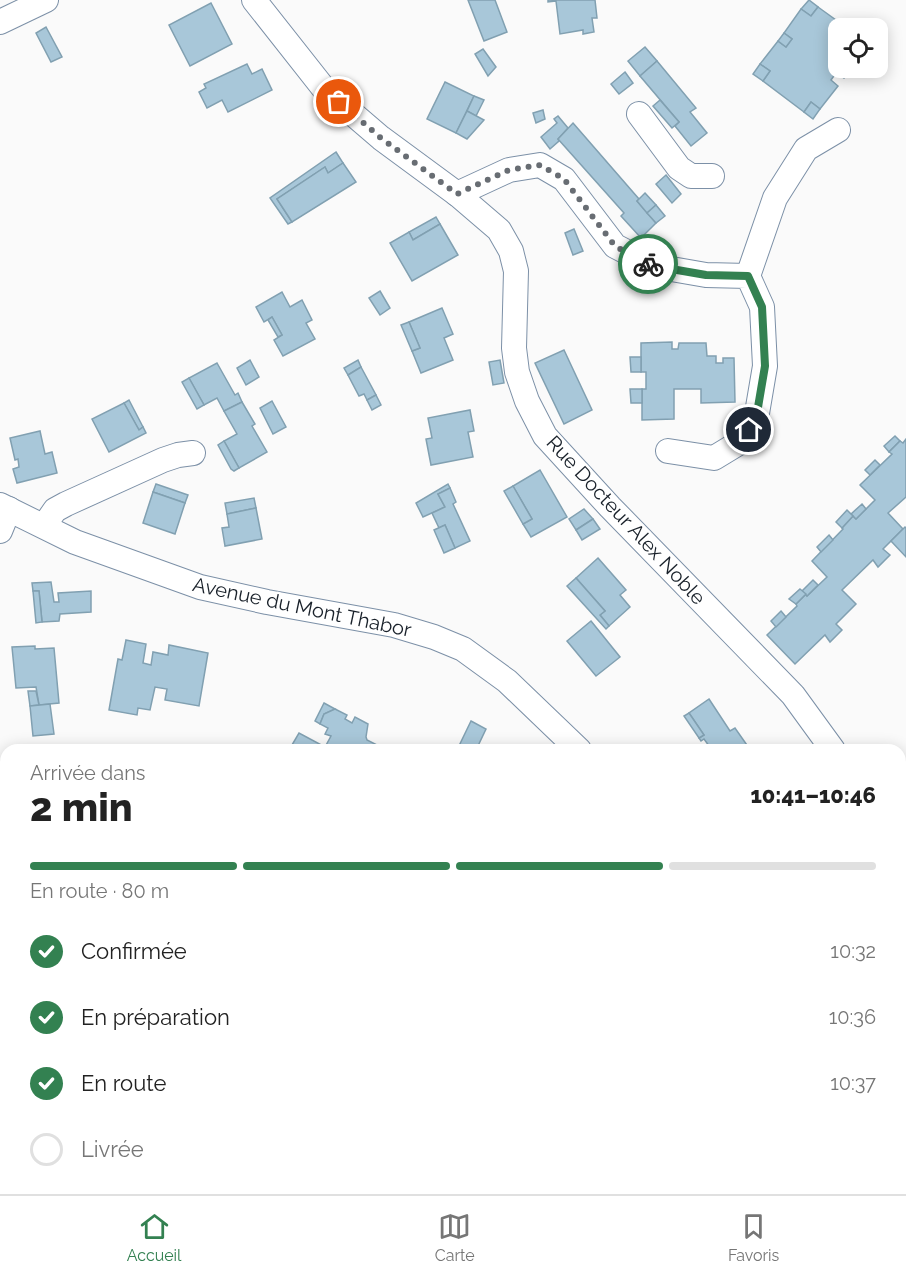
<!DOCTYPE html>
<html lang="fr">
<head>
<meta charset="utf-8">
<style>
  body { margin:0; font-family:Raleway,sans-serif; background:#f6f6f6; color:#222; height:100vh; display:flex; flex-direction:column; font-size:22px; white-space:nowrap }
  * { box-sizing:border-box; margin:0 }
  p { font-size:20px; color:#767676 }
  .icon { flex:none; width:33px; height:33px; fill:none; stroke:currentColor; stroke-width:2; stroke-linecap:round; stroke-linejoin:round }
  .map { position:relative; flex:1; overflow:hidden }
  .panel { position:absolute; left:0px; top:744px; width:906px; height:450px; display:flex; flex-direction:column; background:#fff; border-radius:18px 18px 0 0; box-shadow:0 3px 15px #0003 }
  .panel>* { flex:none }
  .buttons { position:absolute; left:828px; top:18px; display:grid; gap:12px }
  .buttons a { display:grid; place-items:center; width:60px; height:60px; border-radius:12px; background:#fff; box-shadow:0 3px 15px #0003; font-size:30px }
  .pin { position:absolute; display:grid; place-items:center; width:51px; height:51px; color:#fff; margin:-26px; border:3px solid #fff; border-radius:50%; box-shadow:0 2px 6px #0007 }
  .courier { position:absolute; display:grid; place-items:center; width:60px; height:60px; margin:-30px; border:4px solid #338151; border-radius:50%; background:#fff; color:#222; box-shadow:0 2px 8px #0007 }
  .head em { font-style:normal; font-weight:800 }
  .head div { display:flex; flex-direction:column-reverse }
  .head { display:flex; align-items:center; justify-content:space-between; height:102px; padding:0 30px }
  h1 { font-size:39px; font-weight:800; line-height:45px }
  .bar { display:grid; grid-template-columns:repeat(4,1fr); gap:9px 6px; align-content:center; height:72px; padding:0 30px }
  .bar i { height:8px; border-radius:4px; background:#e0e0e0 }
  .bar .on { background:#338151 }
  .bar p { grid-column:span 4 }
  ol { padding:0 30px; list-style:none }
  li { display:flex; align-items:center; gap:18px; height:66px }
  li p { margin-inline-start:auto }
  li .icon { padding:6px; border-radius:50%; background:#338151; color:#fff; stroke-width:4 }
  li:last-child { color:#767676 }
  li i { width:33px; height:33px; border:3px solid #e0e0e0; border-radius:50% }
  .menu { display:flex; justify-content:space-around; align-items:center; height:84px; border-top:2px solid #e0e0e0; background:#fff; font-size:16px; color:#767676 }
  .menu a { display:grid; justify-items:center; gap:3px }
  .menu .on { color:#338151 }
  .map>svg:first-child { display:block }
  .building { fill:#a8c7d9; stroke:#81a0b1; stroke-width:1.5 }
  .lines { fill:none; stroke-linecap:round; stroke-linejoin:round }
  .minor-casing { stroke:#7c90a7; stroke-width:26 }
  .minor { stroke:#fff; stroke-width:24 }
  .done { stroke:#686d73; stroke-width:6; stroke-dasharray:0 10.8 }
  .route { stroke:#338151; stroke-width:8 }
  .labels { text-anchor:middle; stroke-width:4.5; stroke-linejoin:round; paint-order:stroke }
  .street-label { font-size:20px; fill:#19212a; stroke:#fff }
</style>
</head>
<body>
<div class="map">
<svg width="906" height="1194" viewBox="0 0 906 1194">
  <rect width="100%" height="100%" fill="#fafafa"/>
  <!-- building -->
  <g class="building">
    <path d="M 468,0 L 495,0 L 507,32 L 484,41 Z"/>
    <path d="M 548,0 L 595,0 L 597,18 L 592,18 L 594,32 L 583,34 L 583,30 L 560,34 L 556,1 L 548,2 Z"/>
    <path d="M 809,0 L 818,7 L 811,16 L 801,9 Z"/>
    <path d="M 211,3 L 232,44 L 190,66 L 169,25 Z"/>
    <path d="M 818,7 L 847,28 L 838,28 L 838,68 L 852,68 L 844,78 L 836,73 L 831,80 L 838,86 L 820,109 L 811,102 L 804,112 L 763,81 L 770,71 L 760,64 L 778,41 L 786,47 L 792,39 L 784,33 L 801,9 L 811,16 Z"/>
    <path d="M 46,27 L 62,57 L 51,62 L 36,33 Z"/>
    <path d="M 784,33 L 792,39 L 786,47 L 778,41 Z"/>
    <path d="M 645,47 L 657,61 L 640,76 L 628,61 Z"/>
    <path d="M 483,49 L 496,67 L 488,76 L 475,54 Z"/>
    <path d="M 657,61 L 696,108 L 690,112 L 707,133 L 691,146 L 675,126 L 679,122 L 640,76 Z"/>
    <path d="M 247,64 L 252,74 L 262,69 L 272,90 L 228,112 L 222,100 L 207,108 L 199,92 L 206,88 L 204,84 Z"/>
    <path d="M 760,64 L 770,71 L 763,81 L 753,74 Z"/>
    <path d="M 625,72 L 633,83 L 619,94 L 611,84 Z"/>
    <path d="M 445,82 L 474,96 L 456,133 L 427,119 Z"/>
    <path d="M 474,96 L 484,100 L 476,116 L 467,111 Z"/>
    <path d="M 660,100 L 679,122 L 672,128 L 653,106 Z"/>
    <path d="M 811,102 L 820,109 L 813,119 L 804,112 Z"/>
    <path d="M 543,110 L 545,119 L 536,123 L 533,113 Z"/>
    <path d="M 467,111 L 484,120 L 467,139 L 456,133 Z"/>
    <path d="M 558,116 L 568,128 L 558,139 L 559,141 L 550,149 L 541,137 L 557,123 L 554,119 Z"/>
    <path d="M 573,123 L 639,199 L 637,201 L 656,223 L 641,238 L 621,216 L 624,213 L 558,139 Z"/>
    <path d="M 336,152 L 343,163 L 328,173 L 325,167 L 277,199 L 292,222 L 288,224 L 270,198 Z"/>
    <path d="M 343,163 L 356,182 L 292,222 L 277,199 L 325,167 L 328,173 Z"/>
    <path d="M 666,175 L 681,194 L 672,203 L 656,184 Z"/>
    <path d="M 645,193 L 656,205 L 647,213 L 637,201 Z"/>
    <path d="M 656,205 L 665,216 L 656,223 L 647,213 Z"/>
    <path d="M 436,217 L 440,224 L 413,240 L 409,232 Z"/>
    <path d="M 440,224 L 458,255 L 412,281 L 390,243 L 409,232 L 413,240 Z"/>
    <path d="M 574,229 L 583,251 L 573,255 L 565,233 Z"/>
    <path d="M 380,291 L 390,308 L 380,315 L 369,298 Z"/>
    <path d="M 282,292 L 290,307 L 302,300 L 312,320 L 306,323 L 315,339 L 283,356 L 274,340 L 282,335 L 272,317 L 264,322 L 256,307 Z"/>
    <path d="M 442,308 L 453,334 L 444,338 L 453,360 L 421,373 L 412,351 L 420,348 L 409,322 Z"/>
    <path d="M 272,317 L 282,335 L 278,337 L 268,320 Z"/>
    <path d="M 409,322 L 420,348 L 412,351 L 401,325 Z"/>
    <path d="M 672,342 L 672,349 L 678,349 L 679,343 L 706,343 L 707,356 L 716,356 L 716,363 L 723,363 L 723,358 L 734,358 L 735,402 L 701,403 L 701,389 L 674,389 L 674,419 L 642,420 L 642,389 L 646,389 L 646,372 L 641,372 L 641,343 Z"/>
    <path d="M 564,350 L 592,410 L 564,424 L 535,363 Z"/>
    <path d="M 630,357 L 641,357 L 641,372 L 631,372 Z"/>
    <path d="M 250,360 L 259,377 L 246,385 L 237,368 Z"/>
    <path d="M 358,360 L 361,367 L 348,375 L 344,368 Z"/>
    <path d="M 500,360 L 504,383 L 493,385 L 489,362 Z"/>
    <path d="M 217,363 L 235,395 L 238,393 L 242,402 L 224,411 L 217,398 L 204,405 L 189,378 Z"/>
    <path d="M 361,367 L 376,395 L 367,400 L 364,394 L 359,396 L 348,375 Z"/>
    <path d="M 189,378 L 204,405 L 197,409 L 182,382 Z"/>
    <path d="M 630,389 L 642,389 L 642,403 L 631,403 Z"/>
    <path d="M 376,395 L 381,405 L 372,410 L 367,400 Z"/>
    <path d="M 129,400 L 143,427 L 139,430 L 124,403 Z"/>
    <path d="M 272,401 L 286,427 L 273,434 L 260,408 Z"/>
    <path d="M 242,402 L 255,424 L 252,426 L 267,452 L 239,468 L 224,441 L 237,434 L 224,411 Z"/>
    <path d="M 124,403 L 139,430 L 143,427 L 146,433 L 109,452 L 92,419 Z"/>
    <path d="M 470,410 L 474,431 L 468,432 L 473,457 L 431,465 L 426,439 L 432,438 L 428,418 Z"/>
    <path d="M 40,431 L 45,454 L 52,452 L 57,473 L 17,483 L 13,469 L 19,467 L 18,459 L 15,460 L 10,438 Z"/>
    <path d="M 895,436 L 900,441 L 889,452 L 884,446 Z"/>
    <path d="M 906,439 L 906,497 L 888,513 L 903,529 L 883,549 L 890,555 L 878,567 L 873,560 L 842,590 L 856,604 L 836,624 L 842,630 L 830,642 L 825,635 L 795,664 L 767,635 L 797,606 L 796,604 L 806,594 L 807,596 L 827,577 L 812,561 L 843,529 L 842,528 L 853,516 L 856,519 L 875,500 L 860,485 L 892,454 L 889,452 L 900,441 L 903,443 Z"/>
    <path d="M 224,441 L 239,468 L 234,471 L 231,469 L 218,445 Z"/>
    <path d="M 875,460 L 880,465 L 870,475 L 865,470 Z"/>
    <path d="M 540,470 L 567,517 L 531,537 L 523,524 L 532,519 L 513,486 Z"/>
    <path d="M 156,484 L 188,495 L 185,503 L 153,492 Z"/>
    <path d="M 448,484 L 450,488 L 438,494 L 445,507 L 423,517 L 416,503 Z"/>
    <path d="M 513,486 L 532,519 L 523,524 L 504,491 Z"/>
    <path d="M 450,488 L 456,502 L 453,504 L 470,541 L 455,548 L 445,525 L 439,528 L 432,513 L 445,507 L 438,494 Z"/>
    <path d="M 153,492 L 185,503 L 175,534 L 143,523 Z"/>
    <path d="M 254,498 L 256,508 L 227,514 L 225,503 Z"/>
    <path d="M 862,504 L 866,509 L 856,519 L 851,514 Z"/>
    <path d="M 256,508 L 262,539 L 225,546 L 222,528 L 229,527 L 227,514 Z"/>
    <path d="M 584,509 L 593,519 L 576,530 L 569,519 Z"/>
    <path d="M 847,510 L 853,516 L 842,528 L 836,522 Z"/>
    <path d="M 593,519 L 600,529 L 582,540 L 576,530 Z"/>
    <path d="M 445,525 L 455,548 L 444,553 L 434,530 Z"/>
    <path d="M 905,527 L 906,528 L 906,557 L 891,541 Z"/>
    <path d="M 829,535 L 833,540 L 821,552 L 817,547 Z"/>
    <path d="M 598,558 L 626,590 L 620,595 L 630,607 L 609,626 L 600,615 L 605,611 L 576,578 Z"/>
    <path d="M 576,578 L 605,611 L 600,615 L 609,626 L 606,629 L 567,586 Z"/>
    <path d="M 813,580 L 818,585 L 807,596 L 802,591 Z"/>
    <path d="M 51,582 L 54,602 L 59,602 L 58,593 L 91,591 L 91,612 L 60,614 L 59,621 L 42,622 L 39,591 L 33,591 L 32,583 Z"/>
    <path d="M 800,589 L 806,594 L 796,604 L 789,599 Z"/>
    <path d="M 33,591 L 39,591 L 42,622 L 36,623 Z"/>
    <path d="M 781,611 L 786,617 L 776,627 L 771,621 Z"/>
    <path d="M 591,621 L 620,657 L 596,676 L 567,641 Z"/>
    <path d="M 126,640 L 146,644 L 143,663 L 151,665 L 153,652 L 168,655 L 169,645 L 208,653 L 199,706 L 165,700 L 167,689 L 155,687 L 150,710 L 138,708 L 137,715 L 109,710 L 118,659 L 122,660 Z"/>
    <path d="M 35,646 L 35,649 L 54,648 L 59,703 L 39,705 L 36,687 L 16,688 L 12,647 Z"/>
    <path d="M 28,691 L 36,691 L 39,705 L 30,706 Z"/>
    <path d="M 709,699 L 730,731 L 735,728 L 749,748 L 745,750 L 712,750 L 704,739 L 701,741 L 699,738 L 704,735 L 689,713 Z"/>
    <path d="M 324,703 L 335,709 L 324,714 L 320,724 L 315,721 Z"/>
    <path d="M 50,704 L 54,734 L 33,736 L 30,706 Z"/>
    <path d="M 335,709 L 347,715 L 345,719 L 352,723 L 355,717 L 368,724 L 366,737 L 367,740 L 379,746 L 376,750 L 343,750 L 339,748 L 338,750 L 289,750 L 299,733 L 325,747 L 331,736 L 325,734 L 328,728 L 320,724 L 324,714 Z"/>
    <path d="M 689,713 L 704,735 L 699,738 L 684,716 Z"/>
    <path d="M 471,721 L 486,729 L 476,750 L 457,750 Z"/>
    <path d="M 906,942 L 906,1005 L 904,998 L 900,999 L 900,965 L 903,964 L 900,955 L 900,944 Z"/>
    <path d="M 625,1188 L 657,1188 L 638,1194 L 627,1194 Z"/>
    <path d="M 691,1188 L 725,1188 L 724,1194 L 690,1194 Z"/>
    <path d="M 858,1188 L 887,1188 L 885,1194 Z"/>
  </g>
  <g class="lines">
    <!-- minor casing -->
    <g class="minor-casing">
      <g id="minor">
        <path d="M 254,0 L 325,90 L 381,138 L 457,194 L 499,230 L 511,251 L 516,271 L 514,348 L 517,372 L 527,401 L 545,436 L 610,507 L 793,695 L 833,750"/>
        <path d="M 0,22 L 46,0"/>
        <path d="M 639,114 L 679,168 L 691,176 L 712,176"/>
        <path d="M 457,194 L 509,170 L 540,165 L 564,179 L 615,246 L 654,266 L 706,275 L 748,276 L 762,307 L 765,366 L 756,419 L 742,441 L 714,458 L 668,451"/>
        <path d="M 748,276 L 775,198 L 806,149 L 838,130"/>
        <path d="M 0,505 L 75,542 L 200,587 L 267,602 L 394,625 L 434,637 L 463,649 L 507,681 L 579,750"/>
        <path d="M 44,526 L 55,510 L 66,504 L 163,460 L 178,455 L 193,453"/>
        <path d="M 0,531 L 9,509"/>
        <path d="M 900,848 L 906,858"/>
        <path d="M 0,876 L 6,887"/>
        <path d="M 0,915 L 6,910"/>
        <path d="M 0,944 L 6,939"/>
        <path d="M 325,1188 L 328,1194"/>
        <path d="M 767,1194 L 767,1188"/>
      </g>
    </g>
    <!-- minor -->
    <use href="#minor" class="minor"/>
  </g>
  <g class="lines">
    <!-- done -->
    <path class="done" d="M 339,102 L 381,138 L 457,194 L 509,170 L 540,165 L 564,179 L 615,246 L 648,264"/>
    <!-- route -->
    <path class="route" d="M 648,264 L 654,266 L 706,275 L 748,276 L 762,307 L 765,366 L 756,419 L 749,430"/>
  </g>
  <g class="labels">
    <!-- street labels -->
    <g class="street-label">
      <text transform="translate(626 520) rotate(47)" y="7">Rue Docteur Alex Noble</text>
      <text transform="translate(302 607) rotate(12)" y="7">Avenue du Mont Thabor</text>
    </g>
  </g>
</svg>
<div class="buttons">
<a><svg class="icon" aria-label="locate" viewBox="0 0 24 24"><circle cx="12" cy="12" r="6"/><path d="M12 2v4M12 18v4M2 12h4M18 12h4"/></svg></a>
</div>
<div class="pin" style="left:339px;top:102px;background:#ea580c"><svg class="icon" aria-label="bag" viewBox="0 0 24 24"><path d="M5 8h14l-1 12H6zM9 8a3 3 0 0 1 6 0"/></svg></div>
<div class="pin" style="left:749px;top:430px;background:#1f2937"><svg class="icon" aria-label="home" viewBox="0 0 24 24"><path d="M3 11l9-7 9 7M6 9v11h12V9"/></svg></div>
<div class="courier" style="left:648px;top:264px"><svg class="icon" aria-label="bike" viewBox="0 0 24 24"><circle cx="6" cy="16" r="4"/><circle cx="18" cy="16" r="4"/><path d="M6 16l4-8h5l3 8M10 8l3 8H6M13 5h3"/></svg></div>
<section class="panel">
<div class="head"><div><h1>2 min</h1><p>Arrivée dans</p></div><em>10:41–10:46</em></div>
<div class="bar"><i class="on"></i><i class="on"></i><i class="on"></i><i></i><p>En route · 80 m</p></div>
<ol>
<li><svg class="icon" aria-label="check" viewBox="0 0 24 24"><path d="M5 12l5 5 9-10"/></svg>Confirmée<p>10:32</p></li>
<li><svg class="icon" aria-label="check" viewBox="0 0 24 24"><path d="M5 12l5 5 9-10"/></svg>En préparation<p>10:36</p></li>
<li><svg class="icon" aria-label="check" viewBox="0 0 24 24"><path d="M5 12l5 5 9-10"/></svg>En route<p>10:37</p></li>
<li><i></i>Livrée</li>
</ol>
</section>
</div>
<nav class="menu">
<a class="on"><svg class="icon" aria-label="home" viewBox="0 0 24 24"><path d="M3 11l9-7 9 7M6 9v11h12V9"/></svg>Accueil</a>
<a><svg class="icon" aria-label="map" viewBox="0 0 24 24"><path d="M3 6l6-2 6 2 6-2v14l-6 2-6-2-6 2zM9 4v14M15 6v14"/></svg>Carte</a>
<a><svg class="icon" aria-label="saved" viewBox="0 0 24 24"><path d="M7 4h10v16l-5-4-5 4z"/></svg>Favoris</a>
</nav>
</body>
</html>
